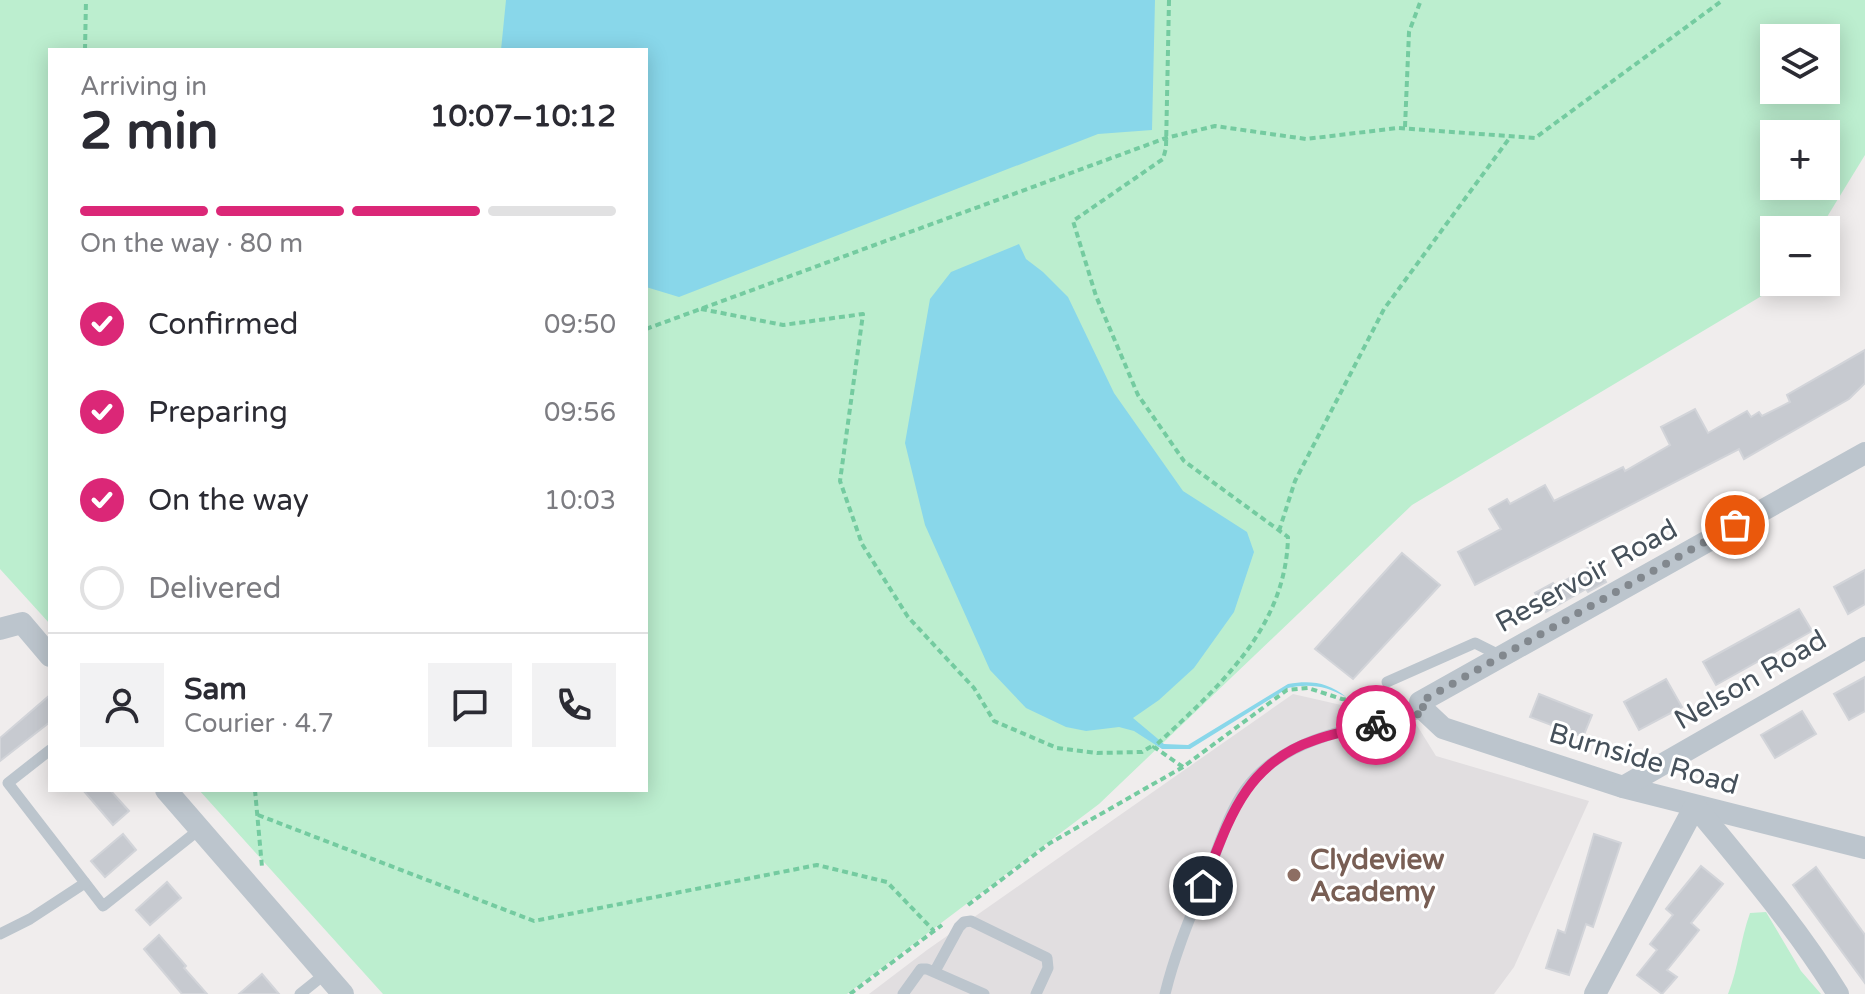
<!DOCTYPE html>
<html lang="en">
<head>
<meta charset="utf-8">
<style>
  body { margin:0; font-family:"Varela Round",sans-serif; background:#f2f2f3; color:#2b2b33; height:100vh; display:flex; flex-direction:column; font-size:30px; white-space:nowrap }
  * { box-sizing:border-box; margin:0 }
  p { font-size:26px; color:#7c7c81 }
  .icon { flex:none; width:44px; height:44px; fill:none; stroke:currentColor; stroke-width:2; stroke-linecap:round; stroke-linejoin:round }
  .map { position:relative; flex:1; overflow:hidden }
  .sheet { position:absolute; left:48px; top:48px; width:600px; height:744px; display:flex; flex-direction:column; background:#fff; border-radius:0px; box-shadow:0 4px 20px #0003 }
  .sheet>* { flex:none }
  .buttons { position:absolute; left:1760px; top:24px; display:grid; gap:16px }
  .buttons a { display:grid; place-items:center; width:80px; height:80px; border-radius:0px; background:#fff; box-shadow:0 4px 20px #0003; font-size:40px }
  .pin { position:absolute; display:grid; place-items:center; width:68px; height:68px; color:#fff; margin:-34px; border:4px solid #fff; border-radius:50%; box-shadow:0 2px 8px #0007 }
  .courier { position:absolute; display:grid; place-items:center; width:80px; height:80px; margin:-40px; border:6px solid #db2777; border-radius:50%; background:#fff; color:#222; box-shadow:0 2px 10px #0007 }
  .head em { font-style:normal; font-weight:700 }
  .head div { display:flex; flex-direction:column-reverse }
  .head { display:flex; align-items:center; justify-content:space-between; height:136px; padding:0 32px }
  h1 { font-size:52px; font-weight:700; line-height:60px }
  .bar { display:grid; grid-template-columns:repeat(4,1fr); gap:12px 8px; align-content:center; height:96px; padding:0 32px }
  .bar i { height:10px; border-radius:6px; background:#e1e1e2 }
  .bar .selected { background:#db2777 }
  .bar p { grid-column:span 4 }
  .line { display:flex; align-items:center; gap:20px; padding:0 32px; border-top:2px solid #e1e1e2 }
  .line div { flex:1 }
  .round { display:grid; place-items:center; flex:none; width:84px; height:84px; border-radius:0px; background:#f2f2f3 }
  ol { padding:0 32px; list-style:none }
  li { display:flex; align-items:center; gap:24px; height:88px }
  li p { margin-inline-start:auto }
  li .icon { padding:8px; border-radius:50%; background:#db2777; color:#fff; stroke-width:4 }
  li:last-child { color:#7c7c81 }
  li i { width:44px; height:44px; border:4px solid #e1e1e2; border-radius:50% }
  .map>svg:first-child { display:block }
  .education { fill:#e1dee0 }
  .green { fill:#bceecf; fill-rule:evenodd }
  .water { fill:#89d7ea }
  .building { fill:#c7cad0; stroke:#d2d4d9; stroke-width:2 }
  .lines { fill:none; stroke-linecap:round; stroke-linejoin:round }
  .path { stroke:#74cba0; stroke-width:4; stroke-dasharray:6 4; stroke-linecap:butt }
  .service { stroke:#bcc5cd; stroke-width:11 }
  .minor { stroke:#bcc5cd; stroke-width:22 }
  .done { stroke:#82888e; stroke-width:8; stroke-dasharray:0 14.4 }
  .route { stroke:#db2777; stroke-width:10 }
  .education-dot { fill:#8d6e63; stroke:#fff; stroke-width:3 }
  .labels { text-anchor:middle; stroke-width:6; stroke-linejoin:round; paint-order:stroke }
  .street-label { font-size:28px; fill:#46515b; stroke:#fff }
  .education-label { font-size:28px; font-weight:bold; fill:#785e54; stroke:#fff; text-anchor:start }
</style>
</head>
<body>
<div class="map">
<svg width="1865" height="994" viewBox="0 0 1865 994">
  <rect width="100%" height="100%" fill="#f0eded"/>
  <!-- education -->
  <path class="education" d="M 1293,694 L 1350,707 L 1408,711 L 1436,756 L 1589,801 L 1514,967 L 1494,994 L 869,994 L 927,950 Z"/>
  <!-- green -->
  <g class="green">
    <path d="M 0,0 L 1865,0 L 1865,155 L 1819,230 L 1774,230 L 1774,282 L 1785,282 L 1412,505 L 1099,804 L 847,994 L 383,994 L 199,790 L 646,790 L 646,50 L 50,50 L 50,624 L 0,569 ZM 1774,38 L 1826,38 L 1826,90 L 1774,90 ZM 1774,134 L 1826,134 L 1826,186 L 1774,186 Z"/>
    <path d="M 1766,912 L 1801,971 L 1821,994 L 1728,994 C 1739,966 1740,941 1750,913 Z"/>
  </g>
  <!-- water -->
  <g class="water">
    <path d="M 506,0 L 1155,0 L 1152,130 L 1098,134 L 679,297 L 646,287 L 646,50 L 501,50 Z"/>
    <path d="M 1019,244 L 1026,259 L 1043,272 L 1068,297 L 1114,393 L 1183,491 L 1247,532 L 1254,552 L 1234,612 L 1194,668 L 1159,700 L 1133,718 L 1164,744 L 1188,745 L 1288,684 C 1310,680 1328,682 1346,697 C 1327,686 1309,683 1288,688 L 1190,749 L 1162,749 L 1134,731 L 1119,727 L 1086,731 L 1066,727 L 1026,708 L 990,670 L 925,525 L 905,443 L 930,299 L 951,272 Z"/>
  </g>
  <!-- building -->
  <g class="building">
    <path d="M 1865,350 L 1865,383 L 1849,399 L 1744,459 L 1739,449 L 1475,585 L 1458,552 L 1501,529 L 1489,509 L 1507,499 L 1510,504 L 1545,485 L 1554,501 L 1623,467 L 1625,471 L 1670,445 L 1661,427 L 1695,409 L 1708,433 L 1747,411 L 1751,417 L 1759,412 L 1762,416 L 1790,402 L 1787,395 Z"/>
    <path d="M 1402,553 L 1440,585 L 1353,679 L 1315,649 Z"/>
    <path d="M 1596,563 L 1606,582 L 1588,592 L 1586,589 L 1546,612 L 1535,593 L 1553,583 L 1555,586 Z"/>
    <path d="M 1865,570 L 1865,604 L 1848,614 L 1834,587 Z"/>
    <path d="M 1799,609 L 1812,631 L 1716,685 L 1703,662 Z"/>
    <path d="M 1865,677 L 1865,711 L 1849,720 L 1834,694 Z"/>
    <path d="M 1666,679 L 1682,707 L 1639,730 L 1624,702 Z"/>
    <path d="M 1539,694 L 1592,715 L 1583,737 L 1530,717 Z"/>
    <path d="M 50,695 L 50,722 L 0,761 L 0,738 Z"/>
    <path d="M 1802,711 L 1816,734 L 1775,758 L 1761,735 Z"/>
    <path d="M 83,790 L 110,790 L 129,811 L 113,825 Z"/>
    <path d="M 123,834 L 136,850 L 105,877 L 91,861 Z"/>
    <path d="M 1594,834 L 1621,843 L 1593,927 L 1586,924 L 1569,975 L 1546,968 L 1558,930 L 1565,933 Z"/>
    <path d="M 1701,866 L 1723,884 L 1691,923 L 1699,930 L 1667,970 L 1677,977 L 1662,994 L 1637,975 L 1657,950 L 1650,944 L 1673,915 L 1666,909 Z"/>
    <path d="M 1816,867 L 1865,935 L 1865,983 L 1793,885 Z"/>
    <path d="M 167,882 L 181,898 L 150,925 L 136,910 Z"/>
    <path d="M 159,935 L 186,966 L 184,968 L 207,994 L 182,994 L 144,949 Z"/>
    <path d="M 262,974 L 279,994 L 239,994 Z"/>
  </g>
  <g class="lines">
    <!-- path -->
    <g class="path">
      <path d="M 1169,0 L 1166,148 L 1163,159 L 1073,221 L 1096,296 L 1138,395 L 1184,461 L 1288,537 C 1286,630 1216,689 1154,747 L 1183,767"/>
      <path d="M 85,50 L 86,0"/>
      <path d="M 1405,127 L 1409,32 L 1421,0"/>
      <path d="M 701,309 L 783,325 L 863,314 L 840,481 L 862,544 L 908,617 L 974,688 L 994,721 L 1057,748 L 1097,753 L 1142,752 L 1152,746"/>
      <path d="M 646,329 L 1166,138 L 1215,126 L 1306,139 L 1398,128 L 1535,138 L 1723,0"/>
      <path d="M 1279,531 L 1295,481 L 1384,309 L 1511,136"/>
      <path d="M 255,790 L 262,867"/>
      <path d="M 258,815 L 534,921 L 817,865 L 887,882 L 934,931"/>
      <path d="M 968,905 L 1050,843 L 1183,767 L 1287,690 L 1308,688 L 1342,699 L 1386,704"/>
      <path d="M 850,994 L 942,925"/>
    </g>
    <!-- service -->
    <g class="service">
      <path d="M 1387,682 L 1475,643 L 1501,656"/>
      <path d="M 50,750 L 8,783 L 103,906 L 200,829"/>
      <path d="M 0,934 L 30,919 L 85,883"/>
      <path d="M 935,971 L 959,927 L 964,922 L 971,921 L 1047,958 L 1048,968 L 1036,994"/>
      <path d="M 300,994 L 325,974"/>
      <path d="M 903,994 L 921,969 L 927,969 L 984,994"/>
      <path d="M 1165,994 C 1175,952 1192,913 1208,873 C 1219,846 1228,814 1245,790 C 1285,734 1364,727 1426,712"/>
    </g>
    <!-- minor -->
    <g class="minor">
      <path d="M 1865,453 L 1420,702 L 1426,712 L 1443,728 L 1623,787 L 1865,848"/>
      <path d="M 0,629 L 22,623 L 50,656"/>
      <path d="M 1623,787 L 1865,648"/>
      <path d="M 166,790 L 343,994"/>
      <path d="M 1595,994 L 1695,806 C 1745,867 1797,927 1838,994"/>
    </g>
  </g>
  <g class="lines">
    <!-- done -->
    <path class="done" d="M 1376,725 L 1426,712 L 1420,702 L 1735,525"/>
    <!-- route -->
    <path class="route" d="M 1203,886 C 1228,823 1243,764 1315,740 C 1335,733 1356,729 1376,725"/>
  </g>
  <!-- markers -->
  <circle class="education-dot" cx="1294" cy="875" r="8"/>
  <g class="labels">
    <!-- street labels -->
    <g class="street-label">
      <text transform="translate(1586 575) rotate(-29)" y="10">Reservoir Road</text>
      <text transform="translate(1750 679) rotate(-30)" y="10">Nelson Road</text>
      <text transform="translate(1644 758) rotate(16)" y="10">Burnside Road</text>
    </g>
    <!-- education labels -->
    <g class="education-label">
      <text x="1310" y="869">Clydeview<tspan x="1310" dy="32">Academy</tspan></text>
    </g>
  </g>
</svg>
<div class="buttons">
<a><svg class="icon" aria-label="layers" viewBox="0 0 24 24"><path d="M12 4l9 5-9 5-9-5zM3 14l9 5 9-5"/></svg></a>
<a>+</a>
<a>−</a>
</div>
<div class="pin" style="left:1735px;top:525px;background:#ea580c"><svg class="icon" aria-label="bag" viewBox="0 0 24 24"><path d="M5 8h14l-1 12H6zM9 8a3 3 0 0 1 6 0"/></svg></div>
<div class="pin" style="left:1203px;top:886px;background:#1f2937"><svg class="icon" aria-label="home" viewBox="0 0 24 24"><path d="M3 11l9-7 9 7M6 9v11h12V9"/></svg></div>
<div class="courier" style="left:1376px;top:725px"><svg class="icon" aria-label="bike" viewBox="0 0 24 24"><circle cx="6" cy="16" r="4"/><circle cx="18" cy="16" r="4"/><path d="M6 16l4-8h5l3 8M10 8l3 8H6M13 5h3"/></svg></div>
<section class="sheet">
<div class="head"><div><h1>2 min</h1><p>Arriving in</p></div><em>10:07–10:12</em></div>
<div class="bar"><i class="selected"></i><i class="selected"></i><i class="selected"></i><i></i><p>On the way · 80 m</p></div>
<ol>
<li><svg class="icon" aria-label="check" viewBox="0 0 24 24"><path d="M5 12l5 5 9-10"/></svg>Confirmed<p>09:50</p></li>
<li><svg class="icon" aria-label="check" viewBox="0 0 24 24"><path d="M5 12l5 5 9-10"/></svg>Preparing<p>09:56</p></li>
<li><svg class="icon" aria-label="check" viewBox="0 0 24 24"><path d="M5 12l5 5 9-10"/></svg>On the way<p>10:03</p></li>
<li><i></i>Delivered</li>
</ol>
<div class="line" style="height:144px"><a class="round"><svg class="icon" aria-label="person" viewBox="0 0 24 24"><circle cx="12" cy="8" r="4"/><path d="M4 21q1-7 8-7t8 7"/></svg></a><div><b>Sam</b><p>Courier · 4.7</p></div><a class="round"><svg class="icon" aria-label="chat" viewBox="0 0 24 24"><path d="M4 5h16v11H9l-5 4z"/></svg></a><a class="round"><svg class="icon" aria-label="phone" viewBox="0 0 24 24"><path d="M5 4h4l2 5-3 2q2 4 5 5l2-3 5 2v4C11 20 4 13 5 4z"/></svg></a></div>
</section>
</div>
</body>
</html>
